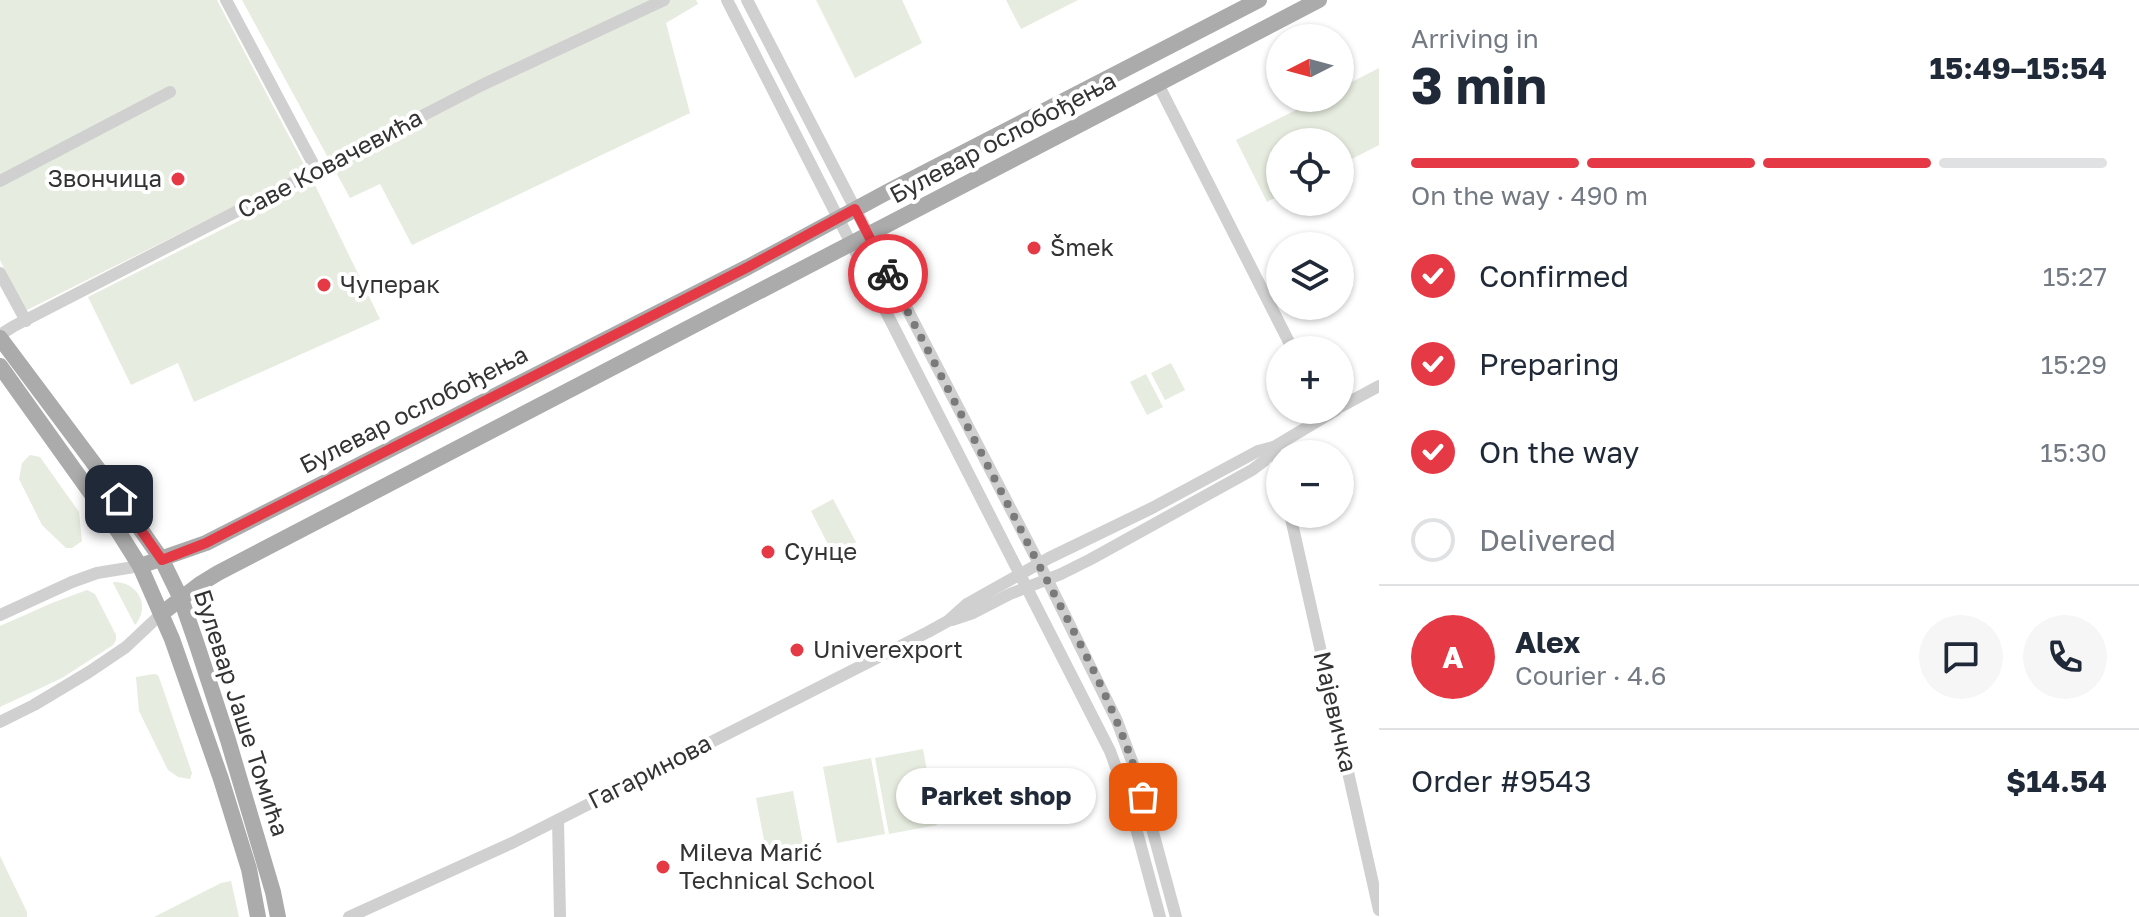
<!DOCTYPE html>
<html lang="en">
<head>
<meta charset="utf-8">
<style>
  body { margin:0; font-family:"Golos Text",sans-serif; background:#f6f6f7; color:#1f2937; height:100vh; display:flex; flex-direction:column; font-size:30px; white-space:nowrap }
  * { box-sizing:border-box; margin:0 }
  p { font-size:26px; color:#747a83 }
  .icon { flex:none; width:44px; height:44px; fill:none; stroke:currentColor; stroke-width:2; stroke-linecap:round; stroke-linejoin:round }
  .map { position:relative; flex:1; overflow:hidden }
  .panel { display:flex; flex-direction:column; background:#fff; width:760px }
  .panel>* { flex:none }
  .needle { width:52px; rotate:264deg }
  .buttons { position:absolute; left:1266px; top:24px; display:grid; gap:16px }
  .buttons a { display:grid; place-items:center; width:88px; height:88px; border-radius:50%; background:#fff; box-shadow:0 2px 6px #0004; font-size:40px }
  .pin { position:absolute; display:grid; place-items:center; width:68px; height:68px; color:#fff; margin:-34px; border-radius:16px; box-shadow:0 4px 12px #0006 }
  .courier { position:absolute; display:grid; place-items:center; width:80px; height:80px; margin:-40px; border:6px solid #e63946; border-radius:50%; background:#fff; color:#222; box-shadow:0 2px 10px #0007 }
  .bubble { position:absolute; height:56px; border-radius:28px; background:#fff; box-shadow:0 2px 6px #0004; font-size:26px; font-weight:700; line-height:56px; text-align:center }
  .summary em { font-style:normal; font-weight:700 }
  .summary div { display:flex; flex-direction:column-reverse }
  .summary { display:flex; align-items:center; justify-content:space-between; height:136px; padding:0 32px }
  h1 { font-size:52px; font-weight:700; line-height:60px }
  .bar { display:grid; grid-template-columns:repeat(4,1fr); gap:12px 8px; align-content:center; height:96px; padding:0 32px }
  .bar i { height:10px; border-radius:6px; background:#e0e1e3 }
  .bar .on { background:#e63946 }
  .bar p { grid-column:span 4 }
  .line { display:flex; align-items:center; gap:20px; padding:0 32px; border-top:2px solid #e0e1e3 }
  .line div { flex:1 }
  .round { display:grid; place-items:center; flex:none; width:84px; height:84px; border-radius:42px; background:#f6f6f7 }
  ol { padding:0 32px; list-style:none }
  li { display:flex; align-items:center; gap:24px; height:88px }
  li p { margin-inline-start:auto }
  li .icon { padding:8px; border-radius:50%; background:#e63946; color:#fff; stroke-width:4 }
  li:last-child { color:#747a83 }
  li i { width:44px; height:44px; border:4px solid #e0e1e3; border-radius:50% }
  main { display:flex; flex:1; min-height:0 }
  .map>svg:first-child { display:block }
  .green { fill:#e6ecdf }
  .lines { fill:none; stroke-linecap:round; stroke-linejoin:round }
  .minor { stroke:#d0d0d0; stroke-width:12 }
  .major { stroke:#ababab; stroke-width:16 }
  .done { stroke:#7a7a7a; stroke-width:8; stroke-dasharray:0 14.4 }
  .route { stroke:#e63946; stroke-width:10 }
  .poi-dot { fill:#e63946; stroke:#fff; stroke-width:3 }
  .labels { text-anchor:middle; stroke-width:8; stroke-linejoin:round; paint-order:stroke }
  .street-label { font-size:24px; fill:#333; stroke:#fff }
  .poi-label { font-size:24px; fill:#333; stroke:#fff; text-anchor:start }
</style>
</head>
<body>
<main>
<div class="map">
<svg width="1379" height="917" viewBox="0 0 1379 917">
  <rect width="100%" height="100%" fill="#fff"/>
  <!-- green -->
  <g class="green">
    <path d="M 0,0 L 217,0 L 307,170 L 25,311 L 0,260 Z"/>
    <path d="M 242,0 L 696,0 L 698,4 L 666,23 L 690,113 L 412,245 L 380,184 L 350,198 Z"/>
    <path d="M 816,0 L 902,0 L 922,43 L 855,78 Z"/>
    <path d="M 1006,0 L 1078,0 L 1021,29 Z"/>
    <path d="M 1379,68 L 1379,145 L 1340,165 L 1340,142 L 1280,142 L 1280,195 L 1267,202 L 1236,140 L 1320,98 L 1340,98 L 1340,88 Z"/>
    <path d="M 314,183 L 380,319 L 194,402 L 178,363 L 131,385 L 88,297 Z"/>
    <path d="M 1171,363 L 1185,390 L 1165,400 L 1151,373 Z"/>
    <path d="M 1146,374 L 1163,407 L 1147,415 L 1130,382 Z"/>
    <path d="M 30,455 L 40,457 L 79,512 L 82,541 L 72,548 L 66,548 L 42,525 L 19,479 L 22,463 Z"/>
    <path d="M 833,499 L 856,542 L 833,554 L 811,511 Z"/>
    <path d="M 114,582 C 138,582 151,606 135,625 L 113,583 Z"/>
    <path d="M 87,590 L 95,594 L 116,635 L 116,640 L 113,645 L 62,678 L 0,707 L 0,626 L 52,603 Z"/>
    <path d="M 154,674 L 158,675 L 161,683 L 192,773 L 190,779 L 178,777 L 168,770 L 139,711 L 136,677 Z"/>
    <path d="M 923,749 L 937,825 L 889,834 L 875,758 Z"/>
    <path d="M 871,758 L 885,834 L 837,843 L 823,767 Z"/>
    <path d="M 793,791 L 805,854 L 768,861 L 756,798 Z"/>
    <path d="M 0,856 L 27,912 L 27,917 L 0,917 Z"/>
    <path d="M 231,881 L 239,917 L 154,917 L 221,883 Z"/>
  </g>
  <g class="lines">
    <!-- minor -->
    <g class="minor">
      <path d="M 226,0 L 317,171"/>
      <path d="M 727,0 L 1110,751 L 1130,806 L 1160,917"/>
      <path d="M 747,0 L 1047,579 L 1117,721 L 1139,780 L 1176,917"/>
      <path d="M 1158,84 L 1293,350"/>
      <path d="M 0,181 L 170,92"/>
      <path d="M 0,273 L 26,321"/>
      <path d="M 0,335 L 14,326 L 482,85 L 664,0"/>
      <path d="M 1340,407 L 1379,386"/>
      <path d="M 1274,447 L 1280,471"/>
      <path d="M 1290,514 L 1379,910"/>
      <path d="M 0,615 L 72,582 L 97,573 L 140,566"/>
      <path d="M 952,620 L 973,613 L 1010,594 L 1061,574 L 1091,559 L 1252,470 L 1264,461 L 1274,447"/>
      <path d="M 0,722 L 34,705 L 89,672 L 126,647 L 161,614"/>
      <path d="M 558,820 L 560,917"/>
      <path d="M 349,917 L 514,842 L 928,632 L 948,621 L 967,604 L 1049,558 L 1152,508 L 1258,451 L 1274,447 L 1336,410"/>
    </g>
    <!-- major -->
    <g class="major">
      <path d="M 0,338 L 104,477 L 162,560 L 181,599 L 197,645 L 228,740 L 273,892 L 278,917"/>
      <path d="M 0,366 L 118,531 L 140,566 L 172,639 L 221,779 L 249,869 L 258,917"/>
      <path d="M 140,566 L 206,543 L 748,267 L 891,190 L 1259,0"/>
      <path d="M 161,614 L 200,584 L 218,573 L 1319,0"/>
    </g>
  </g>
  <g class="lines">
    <!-- done -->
    <path class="done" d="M 888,274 C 934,362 980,450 1025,538 C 1067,621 1119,707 1143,797"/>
    <!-- route -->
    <path class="route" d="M 119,499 L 162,560 L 206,543 L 231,530 L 748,267 L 855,209 L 888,274"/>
  </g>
  <!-- markers -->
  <g class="poi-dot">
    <circle cx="178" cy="179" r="8"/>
    <circle cx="1034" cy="248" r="8"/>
    <circle cx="324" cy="285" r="8"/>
    <circle cx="768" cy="552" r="8"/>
    <circle cx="797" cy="650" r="8"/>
    <circle cx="663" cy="867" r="8"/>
  </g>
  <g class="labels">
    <!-- street labels -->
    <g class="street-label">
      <text transform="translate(1003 138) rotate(-28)" y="8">Булевар ослобођења</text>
      <text transform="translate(330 164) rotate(-28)" y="8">Саве Ковачевића</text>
      <text transform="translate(414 410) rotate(-27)" y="8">Булевар ослобођења</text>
      <text transform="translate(1335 712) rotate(77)" y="8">Мајевичка</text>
      <text transform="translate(241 713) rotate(72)" y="8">Булевар Јаше Томића</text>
      <text transform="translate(650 772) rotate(-27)" y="8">Гагаринова</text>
    </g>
    <!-- poi labels -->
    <g class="poi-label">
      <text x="162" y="187" text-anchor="end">Звончица</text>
      <text x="1050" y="256">Šmek</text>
      <text x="340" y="293">Чуперак</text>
      <text x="784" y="560">Сунце</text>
      <text x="813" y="658">Univerexport</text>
      <text x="679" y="861">Mileva Marić<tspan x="679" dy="28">Technical School</tspan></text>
    </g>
  </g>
</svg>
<div class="buttons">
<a><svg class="needle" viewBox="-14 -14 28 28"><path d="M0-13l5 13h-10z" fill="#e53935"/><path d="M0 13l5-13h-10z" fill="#747a83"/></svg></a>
<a><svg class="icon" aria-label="locate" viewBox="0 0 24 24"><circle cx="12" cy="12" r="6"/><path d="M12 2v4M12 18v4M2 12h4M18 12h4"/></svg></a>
<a><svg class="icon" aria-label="layers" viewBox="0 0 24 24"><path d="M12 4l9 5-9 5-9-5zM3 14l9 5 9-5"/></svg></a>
<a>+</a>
<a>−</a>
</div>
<div class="pin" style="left:1143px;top:797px;background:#ea580c"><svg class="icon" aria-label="bag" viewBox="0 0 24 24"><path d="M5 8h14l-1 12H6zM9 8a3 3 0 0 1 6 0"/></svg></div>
<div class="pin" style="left:119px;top:499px;background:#1f2937"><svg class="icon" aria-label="home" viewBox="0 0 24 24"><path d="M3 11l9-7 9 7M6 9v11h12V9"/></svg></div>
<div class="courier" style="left:888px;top:274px"><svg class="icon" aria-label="bike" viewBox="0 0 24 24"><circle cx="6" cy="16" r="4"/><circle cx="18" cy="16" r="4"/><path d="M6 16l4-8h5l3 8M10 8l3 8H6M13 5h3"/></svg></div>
<div class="bubble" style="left:896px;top:768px;width:200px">Parket shop</div>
</div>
<section class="panel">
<div class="summary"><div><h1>3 min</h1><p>Arriving in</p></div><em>15:49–15:54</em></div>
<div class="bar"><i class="on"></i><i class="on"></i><i class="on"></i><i></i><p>On the way · 490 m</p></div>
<ol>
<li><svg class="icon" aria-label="check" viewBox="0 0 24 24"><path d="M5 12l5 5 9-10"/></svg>Confirmed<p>15:27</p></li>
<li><svg class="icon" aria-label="check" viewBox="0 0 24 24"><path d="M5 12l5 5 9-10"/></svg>Preparing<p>15:29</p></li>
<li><svg class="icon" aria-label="check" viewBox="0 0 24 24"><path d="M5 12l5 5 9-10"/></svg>On the way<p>15:30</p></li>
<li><i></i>Delivered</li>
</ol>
<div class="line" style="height:144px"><b class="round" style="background:#e63946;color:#fff">A</b><div><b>Alex</b><p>Courier · 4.6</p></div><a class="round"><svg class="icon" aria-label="chat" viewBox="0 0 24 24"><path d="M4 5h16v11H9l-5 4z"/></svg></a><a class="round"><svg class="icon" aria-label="phone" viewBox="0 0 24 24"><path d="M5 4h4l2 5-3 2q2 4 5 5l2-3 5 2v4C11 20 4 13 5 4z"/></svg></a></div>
<div class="line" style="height:104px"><div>Order #9543</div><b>$14.54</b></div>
</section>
</main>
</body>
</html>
